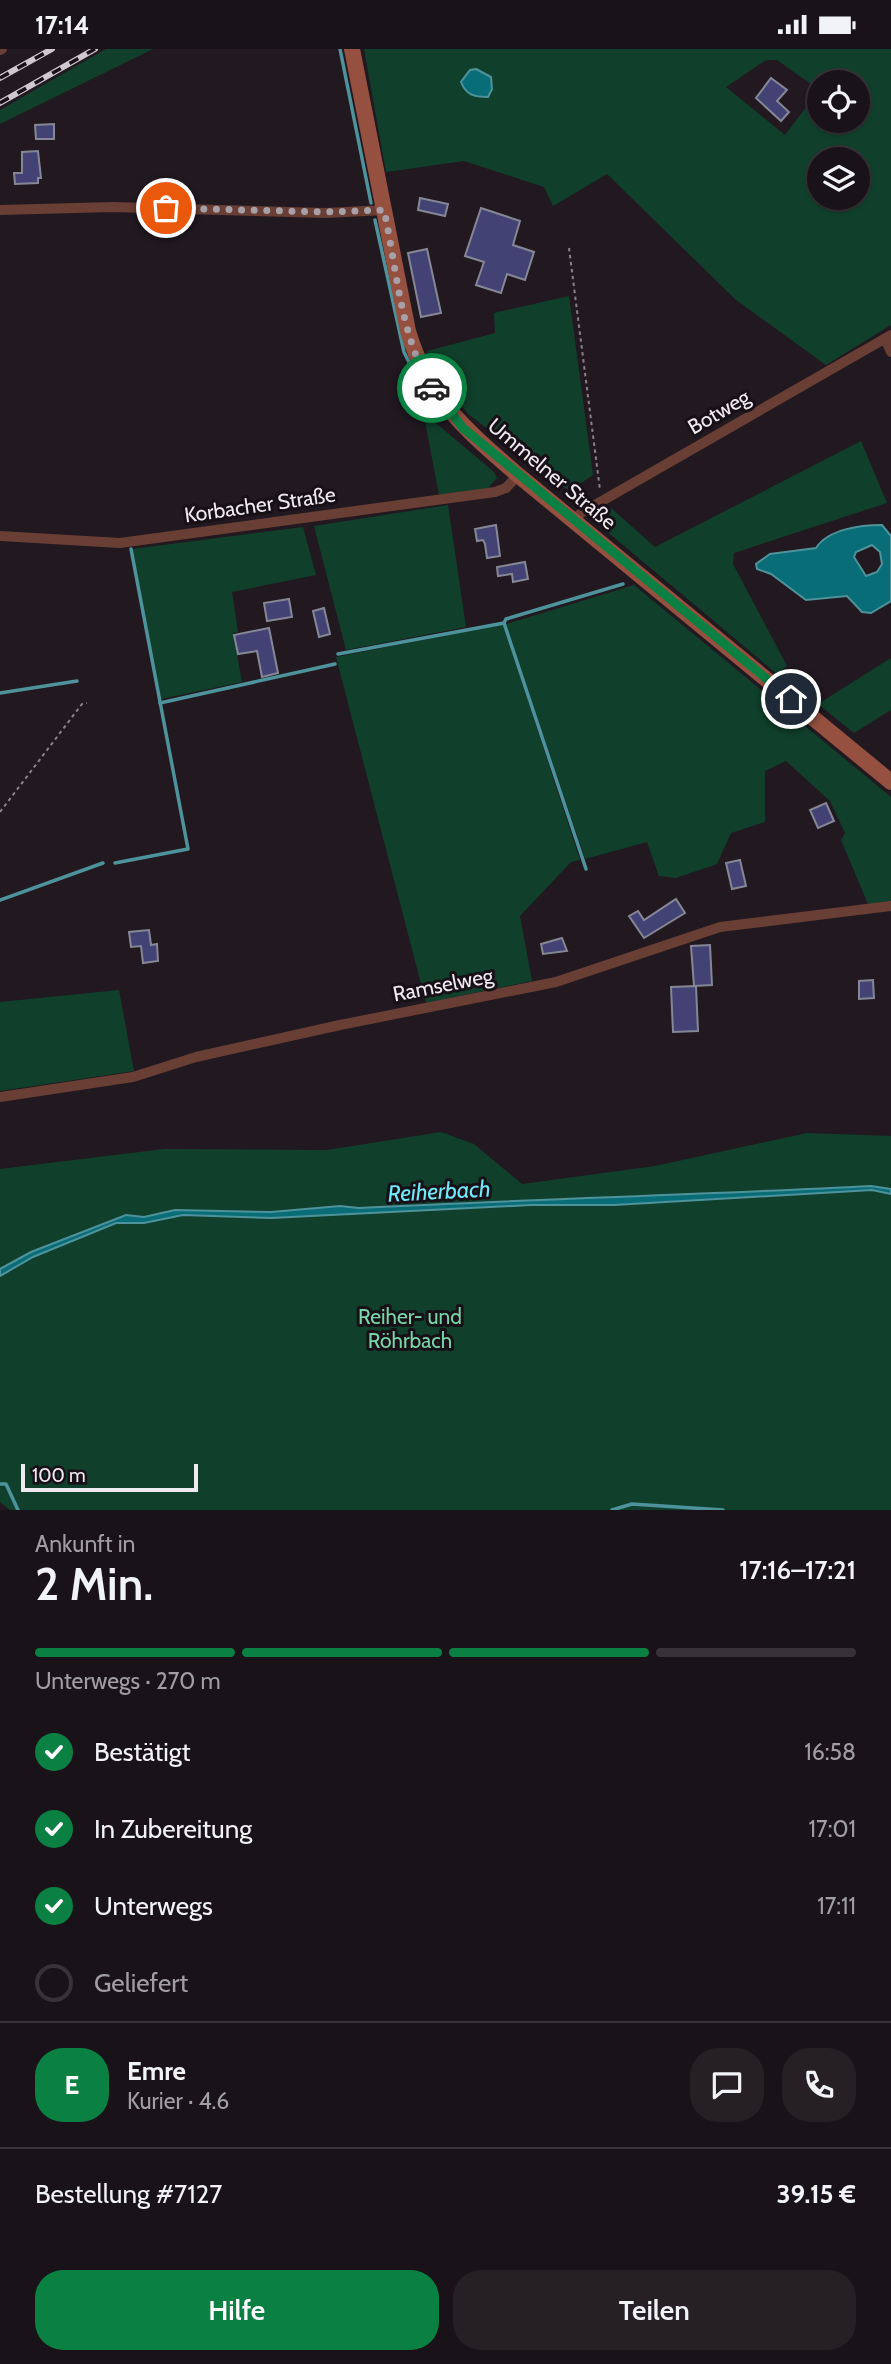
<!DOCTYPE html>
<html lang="de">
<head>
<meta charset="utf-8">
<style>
  body { margin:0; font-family:Cabin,sans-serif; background:#262025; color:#f1f3f6; height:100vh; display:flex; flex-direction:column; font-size:26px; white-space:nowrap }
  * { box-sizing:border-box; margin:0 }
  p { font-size:23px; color:#9f9ea2 }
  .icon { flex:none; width:38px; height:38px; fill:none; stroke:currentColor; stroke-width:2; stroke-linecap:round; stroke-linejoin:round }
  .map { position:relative; height:1461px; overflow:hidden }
  .side { display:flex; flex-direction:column; background:#191218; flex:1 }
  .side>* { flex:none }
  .fabs { position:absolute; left:807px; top:21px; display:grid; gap:14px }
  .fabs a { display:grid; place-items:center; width:63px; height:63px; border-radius:50%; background:#191218; box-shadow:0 2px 5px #0004,0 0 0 2px #373237; font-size:35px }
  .scale { position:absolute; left:21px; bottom:18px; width:177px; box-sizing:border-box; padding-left:7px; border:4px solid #f0eaf0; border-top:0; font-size:19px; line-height:24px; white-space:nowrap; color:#f0eaf0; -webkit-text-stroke:5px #181017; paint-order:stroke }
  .pin { position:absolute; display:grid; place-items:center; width:60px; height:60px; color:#fff; margin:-30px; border:4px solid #fff; border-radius:50%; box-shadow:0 2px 7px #0007 }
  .courier { position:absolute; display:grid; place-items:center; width:70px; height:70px; margin:-35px; border:5px solid #0b8043; border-radius:50%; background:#fff; color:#222; box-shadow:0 2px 9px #0007 }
  .summary em { font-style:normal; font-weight:600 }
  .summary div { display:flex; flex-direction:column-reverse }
  .summary { display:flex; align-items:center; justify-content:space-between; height:119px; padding:0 35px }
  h1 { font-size:46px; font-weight:600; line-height:52px }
  .bar { display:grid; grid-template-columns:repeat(4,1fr); gap:10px 7px; align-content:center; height:84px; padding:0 35px }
  .bar i { height:9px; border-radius:5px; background:#373237 }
  .bar .on { background:#0b8043 }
  .bar p { grid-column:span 4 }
  .line { display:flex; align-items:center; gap:18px; padding:0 35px; border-top:2px solid #373237 }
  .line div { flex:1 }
  .round { display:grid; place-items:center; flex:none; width:74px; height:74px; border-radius:28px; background:#262025 }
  ol { padding:0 35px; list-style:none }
  li { display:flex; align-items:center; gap:21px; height:77px }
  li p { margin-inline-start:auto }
  li .icon { padding:7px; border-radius:50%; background:#0b8043; color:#fff; stroke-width:4 }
  li:last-child { color:#9f9ea2 }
  li i { width:38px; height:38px; border:4px solid #373237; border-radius:50% }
  .cta { display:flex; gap:14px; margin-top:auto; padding:14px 35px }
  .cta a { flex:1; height:80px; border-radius:28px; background:#0b8043; color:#fff; font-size:28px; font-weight:600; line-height:80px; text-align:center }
  .cta a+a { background:#262025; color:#f1f3f6 }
  .status { display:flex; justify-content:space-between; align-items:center; height:49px; padding:0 35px; background:#191218; direction:ltr }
  .status svg { height:19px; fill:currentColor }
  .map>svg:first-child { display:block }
  .green { fill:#10402c; fill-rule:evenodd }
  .water { fill:#096d77; stroke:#4e929b; stroke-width:2; fill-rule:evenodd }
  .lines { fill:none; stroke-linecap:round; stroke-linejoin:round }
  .stream { stroke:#4e929b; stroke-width:3.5 }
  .building { fill:#424374; stroke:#868795; stroke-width:2 }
  .path { stroke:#8a8289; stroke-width:2; stroke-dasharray:3.5 3.5; stroke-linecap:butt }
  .minor { stroke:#693e34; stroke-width:10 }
  .secondary { stroke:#95503f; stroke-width:16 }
  .rail-casing { stroke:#cfc8ce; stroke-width:6 }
  .rail { stroke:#181017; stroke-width:3.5; stroke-dasharray:10; stroke-linecap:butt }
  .done { stroke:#a8a0a7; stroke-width:7; stroke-dasharray:0 12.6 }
  .route { stroke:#0b8043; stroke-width:9 }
  .labels { text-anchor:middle; stroke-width:6; stroke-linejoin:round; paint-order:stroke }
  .street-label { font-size:21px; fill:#f0eaf0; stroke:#181017 }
  .park-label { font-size:21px; fill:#77d5a8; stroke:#181017 }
  .water-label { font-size:23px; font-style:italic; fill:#6feafa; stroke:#181017 }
</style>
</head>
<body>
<div class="status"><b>17:14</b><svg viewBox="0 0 49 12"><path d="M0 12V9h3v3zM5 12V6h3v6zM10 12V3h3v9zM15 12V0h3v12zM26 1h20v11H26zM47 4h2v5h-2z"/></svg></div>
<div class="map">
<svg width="891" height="1461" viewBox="0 0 891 1461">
  <rect width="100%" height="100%" fill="#211820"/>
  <!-- green -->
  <g class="green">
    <path d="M 106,0 L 153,0 L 0,75 L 0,61 Z"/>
    <path d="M 364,0 L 891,0 L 891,276 L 826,316 L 736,251 L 607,125 L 553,157 L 544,138 L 464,112 L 386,123 ZM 766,11 L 777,11 L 815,38 L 816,45 L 785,86 L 726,38 ZM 819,33 L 858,33 L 858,72 L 819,72 ZM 819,110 L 858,110 L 858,149 L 819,149 Z"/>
    <path d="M 569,247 L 593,426 L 569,442 L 468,365 L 444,335 L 427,302 L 495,284 L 494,264 Z"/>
    <path d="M 421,351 L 437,375 L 494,423 L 497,429 L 488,439 L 439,446 Z"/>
    <path d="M 861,392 L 887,454 L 734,504 L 733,515 L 787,617 L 777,625 L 592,470 L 611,459 L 655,498 Z"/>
    <path d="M 448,456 L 466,578 L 346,601 L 314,477 Z"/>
    <path d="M 303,478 L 316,526 L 232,543 L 238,583 L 233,584 L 242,633 L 161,650 L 132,500 Z"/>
    <path d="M 634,536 L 891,748 L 891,852 L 868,855 L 841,791 L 845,784 L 830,752 L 786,712 L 765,722 L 765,773 L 731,784 L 717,815 L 676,829 L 659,827 L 647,793 L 585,810 L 506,575 Z"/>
    <path d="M 503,575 L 580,811 L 571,813 L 520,867 L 532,932 L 426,954 L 336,608 Z"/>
    <path d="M 891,609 L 891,661 L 854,684 L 818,655 Z"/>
    <path d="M 119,941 L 134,1022 L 0,1042 L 0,953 Z"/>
    <path d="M 441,1083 L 474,1095 L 522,1135 L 655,1117 L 807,1084 L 891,1087 L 891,1461 L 10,1461 L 0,1453 L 0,1120 L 164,1100 L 327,1101 Z"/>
  </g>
  <!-- water -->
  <g class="water">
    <path d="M 476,20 L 491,28 L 492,40 L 488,48 C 474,48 466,46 461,33 L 470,21 Z"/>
    <path d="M 882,476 L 891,487 L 891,552 L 871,564 L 862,563 L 847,547 L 806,551 L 771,525 L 757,520 L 756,515 L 770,505 L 816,499 C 828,480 861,476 882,476 ZM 872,496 L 880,503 L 882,515 L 877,523 L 866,527 L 854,508 L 856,503 Z"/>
    <path d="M 871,1137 L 891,1140 L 891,1145 L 872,1141 L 614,1156 L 531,1156 L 271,1169 L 183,1166 L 144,1174 L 116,1174 L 33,1208 L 0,1227 L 0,1220 L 31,1203 L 126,1166 L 144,1168 L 175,1161 L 271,1163 L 340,1157 L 359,1159 C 529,1150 700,1146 871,1137 Z"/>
  </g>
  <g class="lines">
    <!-- stream -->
    <g class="stream">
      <path d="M 340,0 L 371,154"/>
      <path d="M 375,171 L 404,303 L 432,360"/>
      <path d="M 504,574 L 586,820"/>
      <path d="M 338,605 L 504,574 L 506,570 L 623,535"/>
      <path d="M 0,644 L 77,632"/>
      <path d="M 160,654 L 335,615"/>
      <path d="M 115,814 L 188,800 L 131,500"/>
      <path d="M 0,851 L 103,814"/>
      <path d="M 0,1435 L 6,1435 L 18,1461"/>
      <path d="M 612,1461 L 632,1455 L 723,1461"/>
    </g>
  </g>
  <!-- building -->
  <g class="building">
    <path d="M 771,29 L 787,41 L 777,52 L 789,63 L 781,72 L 756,49 Z"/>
    <path d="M 54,75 L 54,90 L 36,90 L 35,76 Z"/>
    <path d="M 38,102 L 41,129 L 38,129 L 38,134 L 15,135 L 14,124 L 22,124 L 22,103 Z"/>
    <path d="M 420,149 L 448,155 L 445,167 L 418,161 Z"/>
    <path d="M 481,159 L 520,172 L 513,196 L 534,203 L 525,231 L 507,225 L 501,244 L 476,236 L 484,213 L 465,207 Z"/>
    <path d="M 427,200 L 441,264 L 421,268 L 408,204 Z"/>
    <path d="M 496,476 L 500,507 L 487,509 L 485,495 L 483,491 L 477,492 L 475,480 Z"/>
    <path d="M 525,513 L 528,530 L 513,533 L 512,525 L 498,527 L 497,518 Z"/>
    <path d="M 289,550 L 292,568 L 267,572 L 264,554 Z"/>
    <path d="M 324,559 L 330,585 L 319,588 L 313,562 Z"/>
    <path d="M 269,579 L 278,624 L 262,628 L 257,602 L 238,605 L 234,586 Z"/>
    <path d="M 826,754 L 834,772 L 818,779 L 810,761 Z"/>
    <path d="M 740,811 L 746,837 L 732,840 L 726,814 Z"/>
    <path d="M 676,850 L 685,864 L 644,889 L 629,867 L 638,862 L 644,871 Z"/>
    <path d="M 149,881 L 151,896 L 157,895 L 158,912 L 143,914 L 141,897 L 131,898 L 129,883 Z"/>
    <path d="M 562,889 L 567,902 L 543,905 L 541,895 Z"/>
    <path d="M 710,896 L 712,936 L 694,937 L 691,897 Z"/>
    <path d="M 873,931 L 874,949 L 859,950 L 859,932 Z"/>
    <path d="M 696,937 L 698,982 L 673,983 L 671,938 Z"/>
  </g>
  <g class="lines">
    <!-- path -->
    <g class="path">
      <path d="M 569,199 L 600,441"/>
      <path d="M 0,763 L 82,655 L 87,654"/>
    </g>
    <!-- minor -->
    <g class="minor">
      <path d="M 0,1 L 2,0"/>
      <path d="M 0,161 L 113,158 L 326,164 L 384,161"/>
      <path d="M 885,290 L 891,303"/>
      <path d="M 574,471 L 581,464 L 891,286"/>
      <path d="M 0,487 L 120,494 L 495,443 L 506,439 L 518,426"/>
      <path d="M 0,1048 L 133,1028 L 196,1008 L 340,976 L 556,933 L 720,878 L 891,857"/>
    </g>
    <!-- secondary -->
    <path class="secondary" d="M 352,0 L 408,282 C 428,350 467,382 518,426 L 891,733"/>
    <!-- rail casing -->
    <g class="rail-casing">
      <g id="rail">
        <path d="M 0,29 L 52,0"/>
        <path d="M 0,54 L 95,0"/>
      </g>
    </g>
    <!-- rail -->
    <use href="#rail" class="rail"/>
  </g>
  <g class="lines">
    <!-- done -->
    <path class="done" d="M 166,159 L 326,163 L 384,161 C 397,220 400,287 432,339"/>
    <!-- route -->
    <path class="route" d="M 432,339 L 463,379 L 791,650"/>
  </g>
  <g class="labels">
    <!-- street labels -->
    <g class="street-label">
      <text transform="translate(719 363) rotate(-30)" y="7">Botweg</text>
      <text transform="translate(552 425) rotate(40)" y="7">Ummelner Straße</text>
      <text transform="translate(260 456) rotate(-8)" y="7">Korbacher Straße</text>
      <text transform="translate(443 936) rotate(-11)" y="7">Ramselweg</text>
    </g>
    <!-- park labels -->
    <g class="park-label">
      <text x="410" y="1275">Reiher- und<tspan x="410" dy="24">Röhrbach</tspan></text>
    </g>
    <!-- water labels -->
    <g class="water-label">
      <text transform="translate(439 1142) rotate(-3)" y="8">Reiherbach</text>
    </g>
  </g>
</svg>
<div class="fabs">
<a><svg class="icon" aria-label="locate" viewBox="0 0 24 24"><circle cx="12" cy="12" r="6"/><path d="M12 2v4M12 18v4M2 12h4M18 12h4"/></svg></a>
<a><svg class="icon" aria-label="layers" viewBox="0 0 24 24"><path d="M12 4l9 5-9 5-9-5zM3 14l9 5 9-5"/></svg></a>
</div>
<div class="scale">100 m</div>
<div class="pin" style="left:166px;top:159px;background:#ea580c"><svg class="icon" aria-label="bag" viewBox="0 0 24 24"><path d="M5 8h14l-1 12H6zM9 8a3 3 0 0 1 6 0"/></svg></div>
<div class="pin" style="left:791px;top:650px;background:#1f2937"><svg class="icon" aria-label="home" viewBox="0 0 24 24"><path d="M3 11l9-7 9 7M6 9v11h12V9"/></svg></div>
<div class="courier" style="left:432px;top:339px"><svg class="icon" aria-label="car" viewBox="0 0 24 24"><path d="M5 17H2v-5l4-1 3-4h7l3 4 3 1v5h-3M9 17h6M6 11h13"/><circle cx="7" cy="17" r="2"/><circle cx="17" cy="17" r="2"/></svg></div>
</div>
<section class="side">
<div class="summary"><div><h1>2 Min.</h1><p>Ankunft in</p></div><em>17:16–17:21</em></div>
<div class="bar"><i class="on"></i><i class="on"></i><i class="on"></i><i></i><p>Unterwegs · 270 m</p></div>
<ol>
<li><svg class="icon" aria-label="check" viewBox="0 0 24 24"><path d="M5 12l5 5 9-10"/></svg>Bestätigt<p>16:58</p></li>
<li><svg class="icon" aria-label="check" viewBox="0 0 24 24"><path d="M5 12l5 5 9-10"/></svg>In Zubereitung<p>17:01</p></li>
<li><svg class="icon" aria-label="check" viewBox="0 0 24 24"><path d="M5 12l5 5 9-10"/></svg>Unterwegs<p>17:11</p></li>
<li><i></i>Geliefert</li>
</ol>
<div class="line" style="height:126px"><b class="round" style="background:#0b8043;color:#fff">E</b><div><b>Emre</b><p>Kurier · 4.6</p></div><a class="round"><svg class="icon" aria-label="chat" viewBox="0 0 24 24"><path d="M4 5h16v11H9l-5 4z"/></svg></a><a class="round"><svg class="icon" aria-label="phone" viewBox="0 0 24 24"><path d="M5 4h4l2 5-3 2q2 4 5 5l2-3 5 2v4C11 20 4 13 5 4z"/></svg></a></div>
<div class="line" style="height:91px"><div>Bestellung #7127</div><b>39.15 €</b></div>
<div class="cta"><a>Hilfe</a><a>Teilen</a></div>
</section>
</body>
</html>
